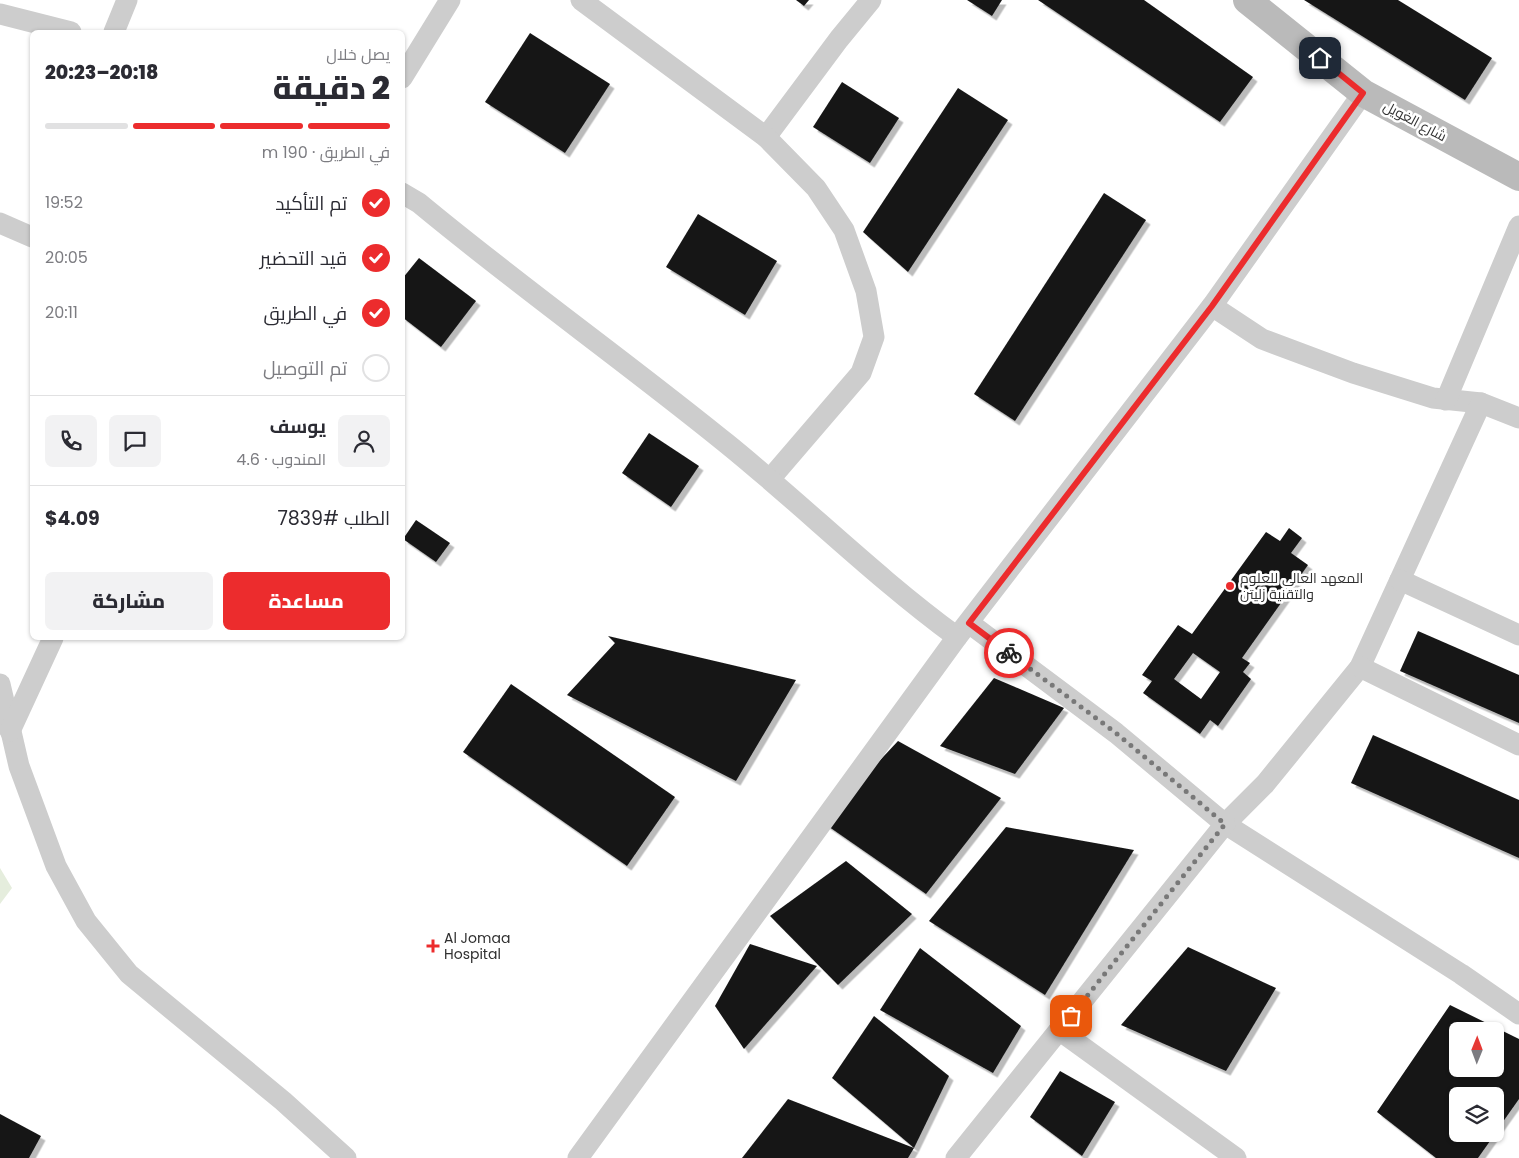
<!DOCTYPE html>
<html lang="ar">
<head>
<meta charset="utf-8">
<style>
  body { margin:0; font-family:Poppins,Cairo,sans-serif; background:#f2f2f3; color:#2b2b33; direction:rtl; height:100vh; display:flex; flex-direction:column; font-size:19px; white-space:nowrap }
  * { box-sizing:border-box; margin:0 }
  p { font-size:16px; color:#7c7c81 }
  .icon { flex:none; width:28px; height:28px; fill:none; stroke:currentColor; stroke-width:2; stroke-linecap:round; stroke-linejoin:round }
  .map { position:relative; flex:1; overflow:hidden; direction:ltr }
  .panel { position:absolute; left:30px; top:30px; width:375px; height:610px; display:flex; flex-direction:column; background:#fff; border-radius:8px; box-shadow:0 1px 4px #0004; direction:rtl }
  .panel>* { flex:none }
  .needle { width:32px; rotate:1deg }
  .controls { position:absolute; left:1449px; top:1022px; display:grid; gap:10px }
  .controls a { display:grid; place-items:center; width:55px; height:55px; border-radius:8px; background:#fff; box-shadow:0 1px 4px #0004; font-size:25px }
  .pin { position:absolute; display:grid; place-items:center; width:42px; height:42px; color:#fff; margin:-21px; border-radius:10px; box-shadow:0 2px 8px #0006 }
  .courier { position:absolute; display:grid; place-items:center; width:50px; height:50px; margin:-25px; border:4px solid #ec2c2d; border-radius:50%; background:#fff; color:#222; box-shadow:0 1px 6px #0007 }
  .overview em { font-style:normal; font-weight:800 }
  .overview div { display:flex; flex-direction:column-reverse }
  .overview { display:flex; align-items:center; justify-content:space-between; height:85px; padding:0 15px }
  h1 { font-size:32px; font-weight:800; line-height:38px }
  .bar { display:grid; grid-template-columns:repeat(4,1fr); gap:8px 5px; align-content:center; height:60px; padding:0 15px }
  .bar i { height:6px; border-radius:4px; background:#e1e1e2 }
  .bar .active { background:#ec2c2d }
  .bar p { grid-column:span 4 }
  .line { display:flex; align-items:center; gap:12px; padding:0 15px; border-top:1px solid #e1e1e2 }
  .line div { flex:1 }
  .round { display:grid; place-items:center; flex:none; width:52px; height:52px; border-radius:8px; background:#f2f2f3 }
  ol { padding:0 15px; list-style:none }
  li { display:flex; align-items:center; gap:15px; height:55px }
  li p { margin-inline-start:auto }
  li .icon { padding:5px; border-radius:50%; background:#ec2c2d; color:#fff; stroke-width:4 }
  li:last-child { color:#7c7c81 }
  li i { width:28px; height:28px; border:2px solid #e1e1e2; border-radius:50% }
  .cta { display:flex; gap:10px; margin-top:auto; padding:10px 15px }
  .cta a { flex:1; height:58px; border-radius:8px; background:#ec2c2d; color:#fff; font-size:20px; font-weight:800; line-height:58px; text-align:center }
  .cta a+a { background:#f2f2f3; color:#2b2b33 }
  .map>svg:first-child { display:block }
  .green { fill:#e5eddd }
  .building { fill:#171717; fill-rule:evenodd; filter:url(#shadow) }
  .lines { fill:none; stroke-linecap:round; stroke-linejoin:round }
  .street { stroke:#cdcdcd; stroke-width:21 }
  .secondary { stroke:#bababa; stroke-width:28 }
  .done { stroke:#787878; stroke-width:5; stroke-dasharray:0 9 }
  .route { stroke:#ec2c2d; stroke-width:6 }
  .poi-dot { fill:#ec2c2d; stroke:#fff; stroke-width:2 }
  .labels { text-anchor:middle; stroke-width:5; stroke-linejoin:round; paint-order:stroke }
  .street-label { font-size:14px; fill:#303030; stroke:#fff }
  .poi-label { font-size:14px; fill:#303030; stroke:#fff; text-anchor:start }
</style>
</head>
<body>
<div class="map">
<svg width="1519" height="1158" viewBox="0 0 1519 1158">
  <defs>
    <filter id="shadow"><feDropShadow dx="4.5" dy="4.5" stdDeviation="0" flood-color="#0004"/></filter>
  </defs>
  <rect width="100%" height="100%" fill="#fff"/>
  <!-- green -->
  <path class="green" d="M 0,868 L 12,888 L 0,904 Z"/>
  <!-- building -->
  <g class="building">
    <path d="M 796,0 L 809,0 L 804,6 Z"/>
    <path d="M 967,0 L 1002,0 L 992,16 Z"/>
    <path d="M 1038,0 L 1144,0 L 1253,77 L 1220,122 Z"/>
    <path d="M 1304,0 L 1398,0 L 1492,58 L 1465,100 Z"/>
    <path d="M 530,33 L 610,84 L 565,153 L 485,102 Z"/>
    <path d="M 842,82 L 899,118 L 870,163 L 813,127 Z"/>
    <path d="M 958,88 L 1008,120 L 908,272 L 863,232 Z"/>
    <path d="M 1104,193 L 1146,220 L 1015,421 L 974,394 Z"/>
    <path d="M 698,214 L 777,261 L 745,315 L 666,267 Z"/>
    <path d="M 419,258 L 476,301 L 441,347 L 402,317 L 402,279 Z"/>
    <path d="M 649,433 L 699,466 L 671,507 L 622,473 Z"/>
    <path d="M 416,520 L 450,543 L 436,562 L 403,539 Z"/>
    <path d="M 1289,528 L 1302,538 L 1291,553 L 1308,565 L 1242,658 L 1250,663 L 1243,672 L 1251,679 L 1218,726 L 1210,720 L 1200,734 L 1143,693 L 1152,681 L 1142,675 L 1178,625 L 1192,634 L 1266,532 L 1280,541 ZM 1193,653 L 1220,672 L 1201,699 L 1174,679 Z"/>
    <path d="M 1418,631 L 1519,675 L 1519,723 L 1400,671 Z"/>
    <path d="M 608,636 L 796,680 L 736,781 L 567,695 L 615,643 Z"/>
    <path d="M 994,678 L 1064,708 L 1015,774 L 940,746 Z"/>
    <path d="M 511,684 L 675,797 L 627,866 L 463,752 Z"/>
    <path d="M 1373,735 L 1519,800 L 1519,858 L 1351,783 Z"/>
    <path d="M 898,741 L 1001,798 L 926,894 L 822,822 Z"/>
    <path d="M 1006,827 L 1134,850 L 1045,995 L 929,921 Z"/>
    <path d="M 846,861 L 912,914 L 838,985 L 770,916 Z"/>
    <path d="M 750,944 L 817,966 L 744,1049 L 715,1006 Z"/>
    <path d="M 1188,947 L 1276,988 L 1226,1071 L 1121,1025 Z"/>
    <path d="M 920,948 L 1021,1026 L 993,1073 L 880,1010 Z"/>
    <path d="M 1450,1005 L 1519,1039 L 1519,1099 L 1495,1133 L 1495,1096 L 1458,1096 L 1458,1134 L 1495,1134 L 1478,1158 L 1436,1158 L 1377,1112 ZM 1458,1031 L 1495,1031 L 1495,1069 L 1458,1069 Z"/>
    <path d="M 874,1016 L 949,1076 L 914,1148 L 832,1078 Z"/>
    <path d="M 1060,1071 L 1115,1102 L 1082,1156 L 1030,1117 Z"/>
    <path d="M 788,1099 L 914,1148 L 908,1158 L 742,1158 Z"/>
    <path d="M 0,1114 L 41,1136 L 29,1158 L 0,1158 Z"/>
  </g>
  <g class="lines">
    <!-- street -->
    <g class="street">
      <path d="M 581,0 L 766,137 L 839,39 L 871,0"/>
      <path d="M 0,14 L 71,32"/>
      <path d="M 114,32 L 127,0"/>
      <path d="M 402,78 L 450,0"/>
      <path d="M 766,137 L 816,188 L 844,230 L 866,291 L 874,337 L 861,373 L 770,479"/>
      <path d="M 402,193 L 419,203 C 519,286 625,361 726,443 C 804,506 875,577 957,637"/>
      <path d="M 0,223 L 32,237"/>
      <path d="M 1212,306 L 1262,339 L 1353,373 L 1433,398 L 1481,403 L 1519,418"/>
      <path d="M 1446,400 L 1519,226"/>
      <path d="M 1481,403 L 1360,667 L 1265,784 L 1225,824 L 1461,974 L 1519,1014"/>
      <path d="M 1400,580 L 1519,635"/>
      <path d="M 1360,667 L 1519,745"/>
      <path d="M 0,684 L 19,766 L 56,866 L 86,921 L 129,974 L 283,1101 L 346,1158"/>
      <path d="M 10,731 L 53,638"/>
      <path d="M 1059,1030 L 1236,1158"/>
      <path d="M 578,1158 L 957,637 L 1212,306 L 1363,93"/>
      <path d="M 956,1158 L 1225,824 L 1116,733 L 969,623"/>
    </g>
    <!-- secondary -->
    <path class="secondary" d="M 1247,0 L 1363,93 L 1519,177"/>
  </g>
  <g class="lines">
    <!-- done -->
    <path class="done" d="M 1009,653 L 1116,733 L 1225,824 L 1071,1016"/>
    <!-- route -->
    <path class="route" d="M 1009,653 L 969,623 L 1212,306 L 1363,93 L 1320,58"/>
  </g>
  <!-- markers -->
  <g class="poi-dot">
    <circle cx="1230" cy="586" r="5"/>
    <path d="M430.5 938.5h5v5h5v5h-5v5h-5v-5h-5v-5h5z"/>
  </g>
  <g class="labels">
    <!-- street labels -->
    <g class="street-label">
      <text transform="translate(1415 121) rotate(28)" y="5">شارع الغويل</text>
    </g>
    <!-- poi labels -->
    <g class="poi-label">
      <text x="1240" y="583">المعهد العالي للعلوم<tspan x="1240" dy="16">والتقنية زليتن</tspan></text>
      <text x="444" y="943">Al Jomaa<tspan x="444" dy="16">Hospital</tspan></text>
    </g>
  </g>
</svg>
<div class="controls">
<a><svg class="needle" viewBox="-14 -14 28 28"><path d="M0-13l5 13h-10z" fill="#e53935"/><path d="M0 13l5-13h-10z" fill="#7c7c81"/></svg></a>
<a><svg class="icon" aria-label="layers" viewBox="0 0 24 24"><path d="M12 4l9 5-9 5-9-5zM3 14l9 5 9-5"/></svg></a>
</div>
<div class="pin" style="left:1071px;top:1016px;background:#ea580c"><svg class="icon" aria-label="bag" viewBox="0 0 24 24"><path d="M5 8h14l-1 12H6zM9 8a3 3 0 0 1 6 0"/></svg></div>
<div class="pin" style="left:1320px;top:58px;background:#1f2937"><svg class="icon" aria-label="home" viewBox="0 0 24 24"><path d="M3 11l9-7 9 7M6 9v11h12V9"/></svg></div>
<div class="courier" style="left:1009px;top:653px"><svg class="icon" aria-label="bike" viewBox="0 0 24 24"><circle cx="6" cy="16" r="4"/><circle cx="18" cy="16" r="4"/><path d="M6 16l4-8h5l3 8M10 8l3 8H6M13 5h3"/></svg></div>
<section class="panel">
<div class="overview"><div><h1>2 دقيقة</h1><p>يصل خلال</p></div><em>20:18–20:23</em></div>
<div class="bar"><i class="active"></i><i class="active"></i><i class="active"></i><i></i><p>في الطريق · 190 m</p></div>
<ol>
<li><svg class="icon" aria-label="check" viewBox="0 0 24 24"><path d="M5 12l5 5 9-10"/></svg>تم التأكيد<p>19:52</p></li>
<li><svg class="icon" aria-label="check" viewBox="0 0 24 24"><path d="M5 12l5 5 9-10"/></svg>قيد التحضير<p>20:05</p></li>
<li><svg class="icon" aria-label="check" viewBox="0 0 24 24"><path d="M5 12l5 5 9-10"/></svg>في الطريق<p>20:11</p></li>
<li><i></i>تم التوصيل</li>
</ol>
<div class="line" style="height:90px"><a class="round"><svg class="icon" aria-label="person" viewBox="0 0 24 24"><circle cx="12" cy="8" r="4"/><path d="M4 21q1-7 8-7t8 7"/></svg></a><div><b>يوسف</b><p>المندوب · 4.6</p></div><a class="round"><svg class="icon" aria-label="chat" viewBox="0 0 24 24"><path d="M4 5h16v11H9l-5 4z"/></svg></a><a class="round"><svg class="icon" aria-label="phone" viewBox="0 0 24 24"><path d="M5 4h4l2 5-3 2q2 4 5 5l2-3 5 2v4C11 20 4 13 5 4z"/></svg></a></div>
<div class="line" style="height:65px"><div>الطلب #7839</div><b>$4.09</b></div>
<div class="cta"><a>مساعدة</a><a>مشاركة</a></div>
</section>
</div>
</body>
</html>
